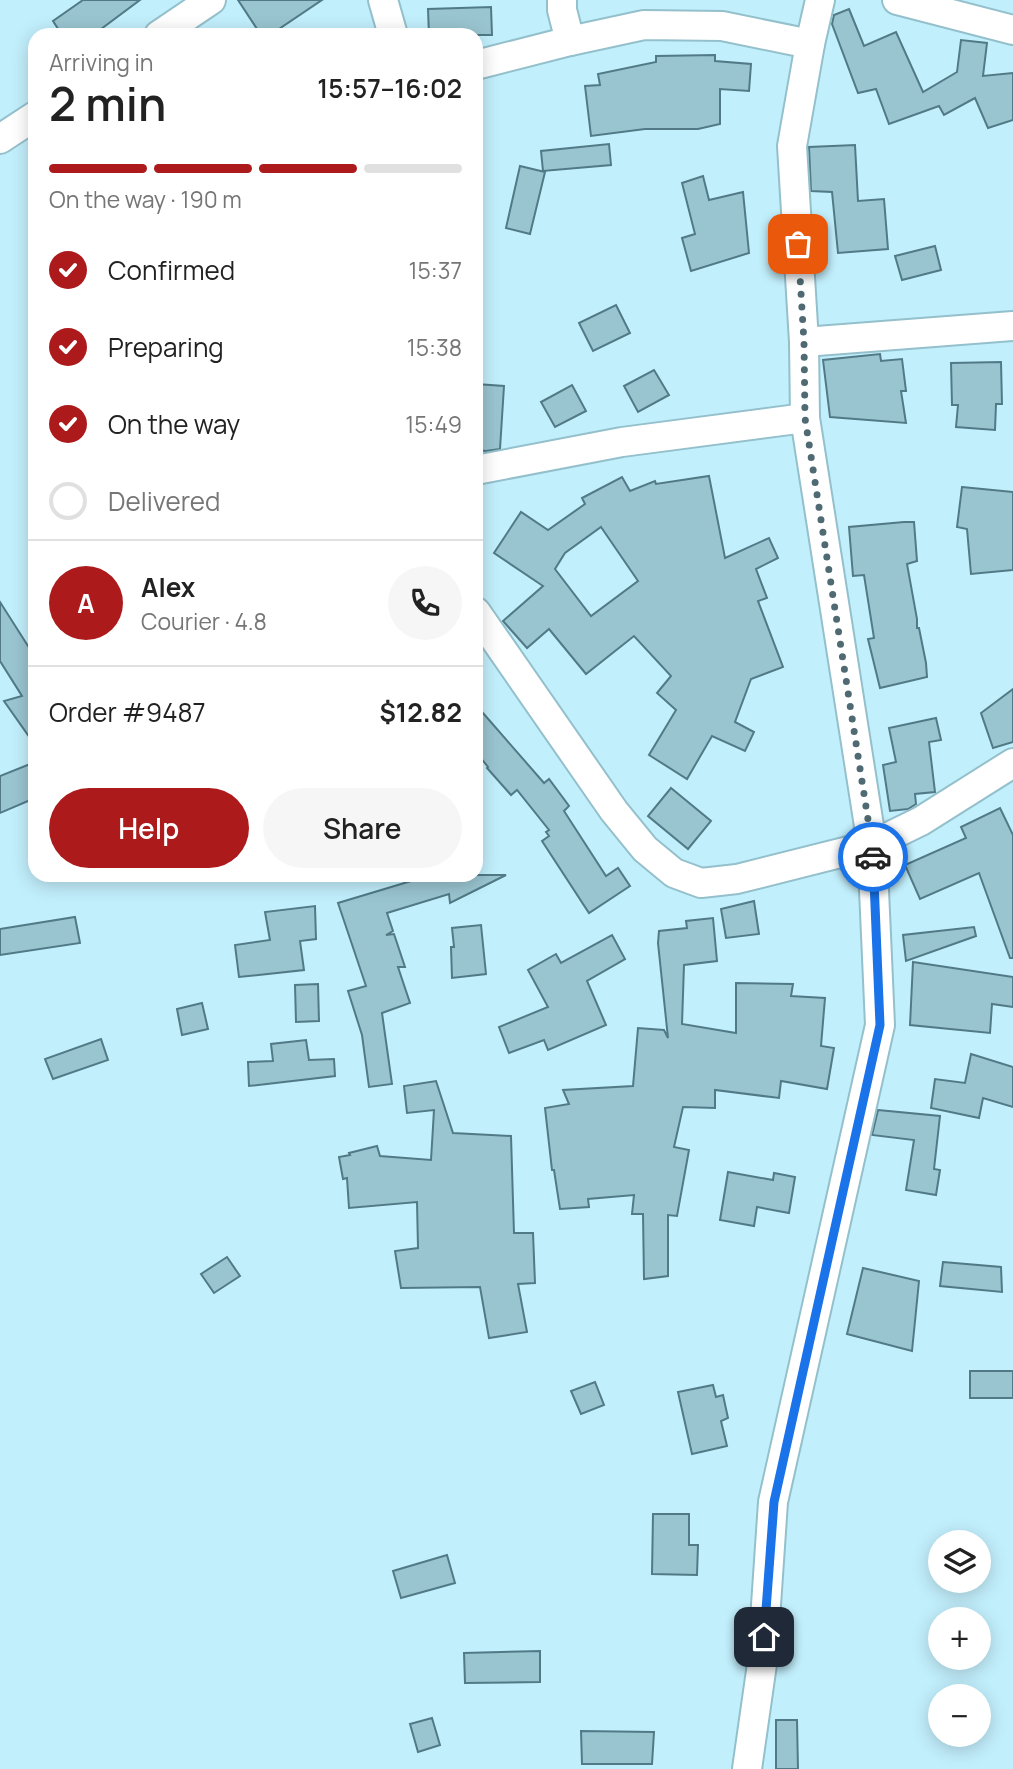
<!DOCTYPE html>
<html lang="en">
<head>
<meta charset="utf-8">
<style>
  body { margin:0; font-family:Manrope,sans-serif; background:#f6f6f6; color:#222; height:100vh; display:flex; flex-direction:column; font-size:26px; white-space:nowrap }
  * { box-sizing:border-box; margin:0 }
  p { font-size:23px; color:#767676 }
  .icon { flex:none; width:38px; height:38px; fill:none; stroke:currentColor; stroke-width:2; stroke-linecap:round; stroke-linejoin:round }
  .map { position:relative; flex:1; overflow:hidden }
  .panel { position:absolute; left:28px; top:28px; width:455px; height:854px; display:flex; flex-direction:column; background:#fff; border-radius:21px; box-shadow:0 4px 18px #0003 }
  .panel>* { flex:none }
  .buttons { position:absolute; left:928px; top:1530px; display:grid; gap:14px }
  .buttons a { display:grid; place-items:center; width:63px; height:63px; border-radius:50%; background:#fff; box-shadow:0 4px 18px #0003; font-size:35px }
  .pin { position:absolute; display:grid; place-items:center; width:60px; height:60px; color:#fff; margin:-30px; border-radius:14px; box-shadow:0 4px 10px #0006 }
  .courier { position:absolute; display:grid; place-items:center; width:70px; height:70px; margin:-35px; border:5px solid #1a73e8; border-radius:50%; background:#fff; color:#222; box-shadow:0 2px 9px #0007 }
  .head em { font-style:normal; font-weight:600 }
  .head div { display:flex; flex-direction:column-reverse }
  .head { display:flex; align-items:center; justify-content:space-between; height:119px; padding:0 21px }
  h1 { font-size:46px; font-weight:600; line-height:52px }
  .bar { display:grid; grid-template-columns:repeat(4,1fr); gap:10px 7px; align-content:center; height:84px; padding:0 21px }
  .bar i { height:9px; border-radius:5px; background:#e0e0e0 }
  .bar .selected { background:#ac1a1c }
  .bar p { grid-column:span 4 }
  .line { display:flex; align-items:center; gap:18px; padding:0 21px; border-top:2px solid #e0e0e0 }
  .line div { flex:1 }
  .round { display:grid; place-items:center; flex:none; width:74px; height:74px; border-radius:37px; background:#f6f6f6 }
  ol { padding:0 21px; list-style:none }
  li { display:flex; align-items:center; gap:21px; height:77px }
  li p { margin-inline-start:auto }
  li .icon { padding:7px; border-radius:50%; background:#ac1a1c; color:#fff; stroke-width:4 }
  li:last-child { color:#767676 }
  li i { width:38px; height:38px; border:4px solid #e0e0e0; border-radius:50% }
  .cta { display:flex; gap:14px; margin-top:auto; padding:14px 21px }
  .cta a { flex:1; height:80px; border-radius:42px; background:#ac1a1c; color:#fff; font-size:28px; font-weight:600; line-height:80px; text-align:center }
  .cta a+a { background:#f6f6f6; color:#222 }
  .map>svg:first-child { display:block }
  .building { fill:#99c5d1; stroke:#517a86; stroke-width:2; fill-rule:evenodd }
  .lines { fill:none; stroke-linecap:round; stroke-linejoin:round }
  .street-casing { stroke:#94c0cc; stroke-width:32 }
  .street { stroke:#fff; stroke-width:28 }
  .done { stroke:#4f6a72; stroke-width:7; stroke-dasharray:0 12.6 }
  .route { stroke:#1a73e8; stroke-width:9 }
</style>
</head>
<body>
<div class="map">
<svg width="1013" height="1769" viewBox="0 0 1013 1769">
  <rect width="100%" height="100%" fill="#c2effc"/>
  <!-- building -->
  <g class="building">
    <path d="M 83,0 L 140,0 L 93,35 L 62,35 L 53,21 Z"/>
    <path d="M 238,0 L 322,0 L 270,35 L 261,35 Z"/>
    <path d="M 491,7 L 492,35 L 429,35 L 428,9 Z"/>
    <path d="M 849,9 L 864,46 L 896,32 L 923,92 L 957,72 L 961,40 L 987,43 L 983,76 L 1013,73 L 1013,120 L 988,128 L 975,98 L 944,115 L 939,106 L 889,124 L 876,89 L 858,93 L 832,24 L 834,15 Z"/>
    <path d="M 715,55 L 715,61 L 751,64 L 749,91 L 720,89 L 720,124 L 698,129 L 645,129 L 591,136 L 585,86 L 600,85 L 598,74 L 656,62 L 656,56 Z"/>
    <path d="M 609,144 L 611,165 L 543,171 L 541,151 Z"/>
    <path d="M 855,145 L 858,201 L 884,199 L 888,249 L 838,253 L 832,192 L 811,191 L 809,147 Z"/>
    <path d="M 520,166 L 545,172 L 530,234 L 506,228 Z"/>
    <path d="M 703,176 L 709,200 L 743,192 L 749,253 L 691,271 L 682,238 L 695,234 L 682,183 Z"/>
    <path d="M 935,246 L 941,270 L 902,280 L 895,256 Z"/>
    <path d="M 616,305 L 630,333 L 593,351 L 579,323 Z"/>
    <path d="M 880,354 L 881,361 L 902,359 L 906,391 L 901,391 L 906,423 L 830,417 L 823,360 Z"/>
    <path d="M 1001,362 L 1002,404 L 996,404 L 995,430 L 956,427 L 958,405 L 952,405 L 951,363 Z"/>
    <path d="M 654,370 L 669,395 L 638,412 L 624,386 Z"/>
    <path d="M 476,384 L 504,386 L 500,449 L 486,451 L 476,450 Z"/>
    <path d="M 572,385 L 586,411 L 555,427 L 541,402 Z"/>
    <path d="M 709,476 L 725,558 L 769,538 L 778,558 L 756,569 L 767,598 L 758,601 L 783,667 L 751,679 L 735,722 L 754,732 L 745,751 L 712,736 L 687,779 L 649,755 L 676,710 L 657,693 L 671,676 L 634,636 L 586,674 L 549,629 L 527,648 L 503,621 L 543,586 L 494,553 L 521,512 L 548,530 L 585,504 L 582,498 L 622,477 L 630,491 L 655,481 L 656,484 ZM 601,527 L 638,581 L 591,616 L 555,569 L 565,553 Z"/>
    <path d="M 962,487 L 1013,492 L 1013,570 L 971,574 L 967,529 L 957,527 Z"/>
    <path d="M 904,522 L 914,522 L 917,561 L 907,564 L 917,619 L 917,628 L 919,628 L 926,663 L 927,677 L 880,688 L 868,639 L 874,638 L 864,575 L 853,576 L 849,527 Z"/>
    <path d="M 0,602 L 35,657 L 35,745 L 4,701 L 22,696 L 0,661 Z"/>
    <path d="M 1013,689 L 1013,742 L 993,748 L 981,713 Z"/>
    <path d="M 476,705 L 544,783 L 549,779 L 569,806 L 564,811 L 606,876 L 618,868 L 630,886 L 589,913 L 542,841 L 549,836 L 546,832 L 549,830 L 517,790 L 511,795 L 487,768 L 488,767 L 476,752 Z"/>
    <path d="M 936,718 L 941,740 L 929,742 L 935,792 L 915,794 L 916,804 L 908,809 L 890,811 L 883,765 L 896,762 L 889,728 Z"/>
    <path d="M 35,762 L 35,798 L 0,813 L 0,776 Z"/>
    <path d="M 671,788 L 711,821 L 688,849 L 648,816 Z"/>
    <path d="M 1000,808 L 1013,835 L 1013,958 L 1010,958 L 979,873 L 920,899 L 905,865 L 966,838 L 961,827 Z"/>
    <path d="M 431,875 L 506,875 L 450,903 L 449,894 L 387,913 L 393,931 L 386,935 L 394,934 L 405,967 L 398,967 L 410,1003 L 382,1013 L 392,1084 L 369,1087 L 362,1035 L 348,991 L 366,986 L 338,903 Z"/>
    <path d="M 754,901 L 759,934 L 726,938 L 721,909 Z"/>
    <path d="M 315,906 L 316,939 L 300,941 L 304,970 L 239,977 L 235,945 L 270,940 L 265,912 Z"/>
    <path d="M 75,917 L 80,943 L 0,955 L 0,929 Z"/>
    <path d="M 713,918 L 717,961 L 684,965 L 682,1024 L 736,1033 L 736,983 L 793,984 L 791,996 L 825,998 L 821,1046 L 834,1048 L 827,1089 L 781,1081 L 779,1098 L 715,1090 L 715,1108 L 683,1107 L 674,1147 L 689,1150 L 677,1216 L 668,1215 L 668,1276 L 644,1279 L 643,1214 L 632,1214 L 634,1195 L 588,1199 L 589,1207 L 560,1209 L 554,1170 L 552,1170 L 545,1108 L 569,1104 L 563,1090 L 633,1086 L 638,1028 L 664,1030 L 668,1038 L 658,943 L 659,931 L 687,928 L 686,921 Z"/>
    <path d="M 481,925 L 486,974 L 452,978 L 451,947 L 454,947 L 452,928 Z"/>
    <path d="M 974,927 L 976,936 L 906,961 L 903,935 Z"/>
    <path d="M 612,935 L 625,959 L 587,981 L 606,1025 L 548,1050 L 544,1040 L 509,1053 L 499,1027 L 548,1007 L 528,970 L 556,954 L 561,963 Z"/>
    <path d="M 913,962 L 1013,977 L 1013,1007 L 992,1004 L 990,1033 L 910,1025 Z"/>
    <path d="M 318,984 L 319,1021 L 296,1022 L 295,985 Z"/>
    <path d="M 202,1003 L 208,1029 L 182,1035 L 177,1009 Z"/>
    <path d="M 101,1039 L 108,1060 L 53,1079 L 45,1059 Z"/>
    <path d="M 306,1040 L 309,1060 L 334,1059 L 335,1076 L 249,1086 L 248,1062 L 273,1061 L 271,1044 Z"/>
    <path d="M 971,1054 L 1013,1067 L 1013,1107 L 983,1098 L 979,1118 L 931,1108 L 935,1079 L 965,1083 Z"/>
    <path d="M 436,1081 L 453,1133 L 511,1136 L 514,1233 L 533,1233 L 535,1283 L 518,1284 L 527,1332 L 489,1338 L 480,1287 L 401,1288 L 395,1251 L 418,1248 L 417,1202 L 349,1208 L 347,1178 L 343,1179 L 339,1157 L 350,1155 L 349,1153 L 377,1146 L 380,1156 L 431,1160 L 434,1110 L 407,1113 L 404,1086 Z"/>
    <path d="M 878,1110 L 940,1116 L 934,1169 L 940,1170 L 936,1195 L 906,1190 L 914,1140 L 872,1135 Z"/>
    <path d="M 728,1172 L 773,1180 L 774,1173 L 795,1177 L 789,1213 L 757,1207 L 754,1226 L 720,1220 Z"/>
    <path d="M 227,1257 L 240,1276 L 214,1293 L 201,1274 Z"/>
    <path d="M 943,1262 L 1001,1267 L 1002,1292 L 940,1286 Z"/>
    <path d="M 863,1268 L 919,1281 L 912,1351 L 847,1334 Z"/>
    <rect x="970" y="1371" width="43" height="27"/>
    <path d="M 595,1382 L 604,1405 L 581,1414 L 571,1391 Z"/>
    <path d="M 713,1385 L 716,1397 L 723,1395 L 728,1418 L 721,1421 L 727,1446 L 692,1454 L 678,1392 Z"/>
    <path d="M 653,1514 L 689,1514 L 689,1545 L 698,1545 L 697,1575 L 652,1574 Z"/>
    <path d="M 447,1555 L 455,1583 L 401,1598 L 393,1571 Z"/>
    <path d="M 540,1651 L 540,1682 L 465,1683 L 464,1653 Z"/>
    <path d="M 432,1718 L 440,1745 L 418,1752 L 410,1724 Z"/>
    <path d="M 776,1720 L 797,1720 L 798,1769 L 776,1769 Z"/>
    <path d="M 581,1731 L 654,1732 L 652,1764 L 582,1764 Z"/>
  </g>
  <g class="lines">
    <!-- street casing -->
    <g class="street-casing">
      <g id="street">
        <path d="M 383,0 L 393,35"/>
        <path d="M 562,0 L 562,10 L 570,41"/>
        <path d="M 897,0 L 1013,30"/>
        <path d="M 159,35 L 211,0"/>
        <path d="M 476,65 L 570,41 L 644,25 L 722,26 L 810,44"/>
        <path d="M 0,139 L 35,116"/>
        <path d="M 804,342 L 1013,326"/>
        <path d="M 476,470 L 622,442 L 805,418"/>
        <path d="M 476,612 L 614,811 L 645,849 L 674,873 L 701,883 L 737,879 L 872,845 L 921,821 L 1013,763"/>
        <path d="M 747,1769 L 762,1664 L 773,1502 L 880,1025 L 872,845 L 805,418 L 804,342 L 792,146 L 810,44 L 820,0"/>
      </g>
    </g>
    <!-- street -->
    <use href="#street" class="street"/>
  </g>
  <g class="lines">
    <!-- done -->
    <path class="done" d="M 798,244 L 804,342 L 805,418 L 872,845 L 873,857"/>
    <!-- route -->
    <path class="route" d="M 764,1637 L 774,1502 L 880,1025 L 873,857"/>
  </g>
</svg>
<div class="buttons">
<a><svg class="icon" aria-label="layers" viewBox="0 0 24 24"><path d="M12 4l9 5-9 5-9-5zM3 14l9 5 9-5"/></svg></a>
<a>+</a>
<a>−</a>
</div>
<div class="pin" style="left:798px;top:244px;background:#ea580c"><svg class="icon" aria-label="bag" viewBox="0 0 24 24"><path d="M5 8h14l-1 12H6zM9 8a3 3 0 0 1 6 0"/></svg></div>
<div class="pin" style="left:764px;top:1637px;background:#1f2937"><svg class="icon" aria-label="home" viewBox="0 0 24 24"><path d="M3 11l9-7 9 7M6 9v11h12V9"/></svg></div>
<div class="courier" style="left:873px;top:857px"><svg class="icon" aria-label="car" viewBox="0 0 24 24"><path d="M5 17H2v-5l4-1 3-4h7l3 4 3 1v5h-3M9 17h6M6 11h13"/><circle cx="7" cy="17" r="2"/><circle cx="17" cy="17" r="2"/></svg></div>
<section class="panel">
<div class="head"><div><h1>2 min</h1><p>Arriving in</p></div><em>15:57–16:02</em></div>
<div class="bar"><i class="selected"></i><i class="selected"></i><i class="selected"></i><i></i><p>On the way · 190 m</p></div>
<ol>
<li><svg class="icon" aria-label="check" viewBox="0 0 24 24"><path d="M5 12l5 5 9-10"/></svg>Confirmed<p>15:37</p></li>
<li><svg class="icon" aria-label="check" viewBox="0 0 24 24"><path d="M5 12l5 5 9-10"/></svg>Preparing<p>15:38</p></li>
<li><svg class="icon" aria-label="check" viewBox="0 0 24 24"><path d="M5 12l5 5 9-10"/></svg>On the way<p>15:49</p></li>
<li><i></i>Delivered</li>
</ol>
<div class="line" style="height:126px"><b class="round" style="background:#ac1a1c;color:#fff">A</b><div><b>Alex</b><p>Courier · 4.8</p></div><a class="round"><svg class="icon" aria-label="phone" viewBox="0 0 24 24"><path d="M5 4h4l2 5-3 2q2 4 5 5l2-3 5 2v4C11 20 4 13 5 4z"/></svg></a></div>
<div class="line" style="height:91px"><div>Order #9487</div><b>$12.82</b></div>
<div class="cta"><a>Help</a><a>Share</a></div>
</section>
</div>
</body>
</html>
